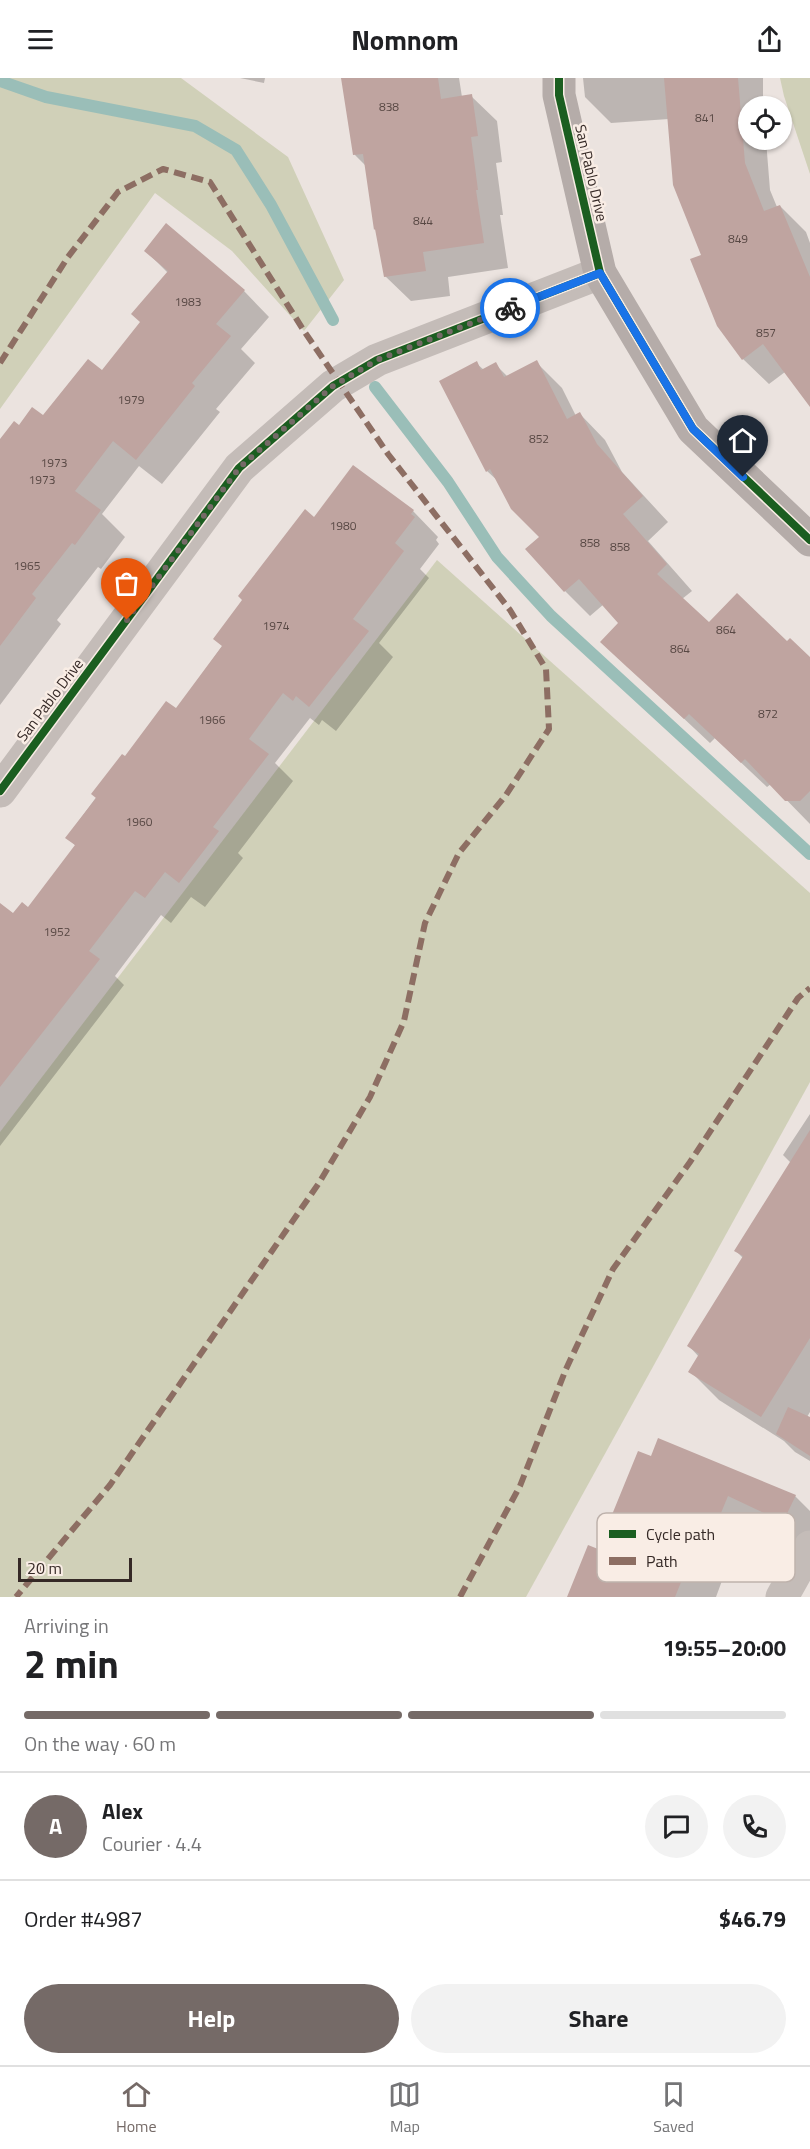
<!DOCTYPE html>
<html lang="en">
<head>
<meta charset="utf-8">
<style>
  body { margin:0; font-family:"Titillium Web",sans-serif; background:#f2f2f2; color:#202124; height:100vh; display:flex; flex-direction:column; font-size:22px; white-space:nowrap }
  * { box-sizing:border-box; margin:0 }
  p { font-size:20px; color:#757577 }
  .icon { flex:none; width:33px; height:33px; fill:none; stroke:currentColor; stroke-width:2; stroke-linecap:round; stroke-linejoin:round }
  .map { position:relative; height:1519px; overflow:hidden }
  .side { display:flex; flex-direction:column; background:#fff; flex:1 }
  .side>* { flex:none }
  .controls { position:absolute; left:738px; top:18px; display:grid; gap:12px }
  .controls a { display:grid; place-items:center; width:54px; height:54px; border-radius:50%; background:#fff; box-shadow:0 2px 4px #0004; font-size:30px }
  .scale { position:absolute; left:18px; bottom:15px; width:114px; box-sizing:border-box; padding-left:6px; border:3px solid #352926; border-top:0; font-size:16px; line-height:21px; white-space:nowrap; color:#352926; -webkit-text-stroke:4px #f9ede5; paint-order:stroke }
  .pin { position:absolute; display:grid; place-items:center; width:51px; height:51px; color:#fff; margin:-62px -26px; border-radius:50% 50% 50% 0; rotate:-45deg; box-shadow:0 0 6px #0007 }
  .pin .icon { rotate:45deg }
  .courier { position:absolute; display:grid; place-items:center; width:60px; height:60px; margin:-30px; border:4px solid #1a73e8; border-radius:50%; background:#fff; color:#222; box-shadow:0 2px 8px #0007 }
  .overview em { font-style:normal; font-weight:700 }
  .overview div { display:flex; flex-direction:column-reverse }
  .overview { display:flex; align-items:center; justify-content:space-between; height:102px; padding:0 24px }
  h1 { font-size:39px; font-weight:700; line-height:45px }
  .bar { display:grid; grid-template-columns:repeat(4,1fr); gap:9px 6px; align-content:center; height:72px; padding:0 24px }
  .bar i { height:8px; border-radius:4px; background:#e0e0e0 }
  .bar .current { background:#756a67 }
  .bar p { grid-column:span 4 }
  .line { display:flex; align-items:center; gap:15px; padding:0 24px; border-top:2px solid #e0e0e0 }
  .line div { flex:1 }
  .round { display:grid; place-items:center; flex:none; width:63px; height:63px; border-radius:32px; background:#f2f2f2 }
  .cta { display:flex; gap:12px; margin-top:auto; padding:12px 24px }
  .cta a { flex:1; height:69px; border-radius:36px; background:#756a67; color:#fff; font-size:24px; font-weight:700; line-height:69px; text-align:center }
  .cta a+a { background:#f2f2f2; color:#202124 }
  header { display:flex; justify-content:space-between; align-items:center; height:78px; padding:0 24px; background:#fff; font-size:27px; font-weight:700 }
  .menu { display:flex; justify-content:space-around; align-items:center; height:84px; border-top:2px solid #e0e0e0; background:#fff; font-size:16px; color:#757577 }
  .menu a { display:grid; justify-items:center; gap:3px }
  .menu .current { color:#756a67 }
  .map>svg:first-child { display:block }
  .green { fill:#d0d0b8 }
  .shadow { fill:#0003 }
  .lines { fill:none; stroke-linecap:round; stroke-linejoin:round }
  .stream { stroke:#9abeb8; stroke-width:12 }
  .building { fill:#bfa4a0 }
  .street { stroke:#c4bcb8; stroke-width:33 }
  .secondary { stroke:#b5aca9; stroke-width:33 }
  .quiet { stroke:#8d6e63; stroke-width:6; stroke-dasharray:12 6; stroke-linecap:butt }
  .cycleway-casing { stroke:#f9ede5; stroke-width:11 }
  .cycleway { stroke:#1b5e20; stroke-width:8 }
  .done { stroke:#756a67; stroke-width:6; stroke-dasharray:0 10.8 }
  .route { stroke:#1a73e8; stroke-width:8 }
  .labels { text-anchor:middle; stroke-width:5; stroke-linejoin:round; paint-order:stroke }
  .number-label { font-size:12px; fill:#584844 }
  .street-label { font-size:15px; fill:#352926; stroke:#f9ede5 }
  .key { fill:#f9ede5; stroke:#beb2ac; stroke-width:1.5 }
  .key-label { font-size:16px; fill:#352926 }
</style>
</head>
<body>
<header><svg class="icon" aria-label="menu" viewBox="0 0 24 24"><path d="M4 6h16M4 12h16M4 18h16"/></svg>Nomnom<svg class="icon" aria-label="share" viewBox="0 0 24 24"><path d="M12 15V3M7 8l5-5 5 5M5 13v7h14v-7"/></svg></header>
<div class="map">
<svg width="810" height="1519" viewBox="0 0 810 1519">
  <rect width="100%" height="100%" fill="#ebe3df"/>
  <!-- green -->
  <g class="green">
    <path d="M 0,0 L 181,0 L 288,79 L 344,202 L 304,253 L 232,173 L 155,115 L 0,331 Z"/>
    <path d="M 780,0 L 810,0 L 810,96 L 784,18 Z"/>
    <path d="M 437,482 L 810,815 L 810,1004 L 526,1519 L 0,1519 L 0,1054 Z"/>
  </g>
  <!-- shadow -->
  <g class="shadow">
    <path d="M 240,0 L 265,0 L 264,5 Z"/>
    <path d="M 343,0 L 459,0 L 462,19 L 471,18 L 497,43 L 502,84 L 496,85 L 503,137 L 500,137 L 508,190 L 448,199 L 450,218 L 411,223 L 385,198 L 377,153 L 375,151 L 366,88 L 355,77 Z"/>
    <path d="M 583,0 L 763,0 L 763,28 L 748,28 L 748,62 L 766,62 L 770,112 L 777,129 L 780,128 L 806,154 L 810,165 L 810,327 L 785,294 L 769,306 L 743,281 L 669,41 L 611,45 L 585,19 Z"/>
    <path d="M 146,173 L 244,213 L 269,239 L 241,271 L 255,285 L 216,331 L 220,334 L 162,406 L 139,388 L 102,436 L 125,459 L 101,491 L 98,489 L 57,542 L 61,546 L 0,627 L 0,364 L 19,349 L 44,339 L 102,294 L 142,244 L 168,195 Z"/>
    <path d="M 536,284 L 562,310 L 576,338 L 580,336 L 605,362 L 622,394 L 668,444 L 648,463 L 692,513 L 682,521 L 709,546 L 787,565 L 810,581 L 810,746 L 771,706 L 767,709 L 715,660 L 710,665 L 602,564 L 620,545 L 604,526 L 590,538 L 565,513 L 541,459 L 499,404 L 487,393 L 476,285 L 484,292 L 495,286 L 508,299 Z"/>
    <path d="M 413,433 L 438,459 L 436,462 L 439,466 L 420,491 L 429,500 L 379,565 L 393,579 L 336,653 L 322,642 L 319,647 L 310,640 L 275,685 L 293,703 L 238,775 L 243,780 L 205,829 L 191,819 L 171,845 L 161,837 L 115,898 L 124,907 L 0,1068 L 0,848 L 13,837 L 28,831 L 76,768 L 67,759 L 125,680 L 176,632 L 314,441 Z"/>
    <path d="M 810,1036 L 810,1334 L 807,1339 L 810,1341 L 810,1383 L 795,1374 L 784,1363 L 719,1322 L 690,1293 L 699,1279 L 689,1268 L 743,1180 L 736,1173 L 791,1085 L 783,1077 Z"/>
    <path d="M 639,1375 L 795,1418 L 810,1433 L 810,1471 L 757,1446 L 733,1504 L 723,1500 L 716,1519 L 569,1519 L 589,1469 L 599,1473 Z"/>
  </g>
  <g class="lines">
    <!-- stream -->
    <g class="stream">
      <path d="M 0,3 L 46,19 L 195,48 L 236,72 L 271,127 L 333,242"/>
      <path d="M 375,309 L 448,404 L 497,479 L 551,538 L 810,776"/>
    </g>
  </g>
  <!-- building -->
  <g class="building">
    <path d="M 341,0 L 438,0 L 441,21 L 472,16 L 478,58 L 471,59 L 478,112 L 476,112 L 484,165 L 423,174 L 426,193 L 384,199 L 375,151 L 374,152 L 363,76 L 353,77 Z"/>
    <path d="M 664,0 L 738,0 L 745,85 L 764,133 L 780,127 L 810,199 L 810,329 L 763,266 L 742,282 L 717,248 L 690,181 L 701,177 L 673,107 Z"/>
    <path d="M 166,145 L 245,212 L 216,246 L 231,258 L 192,305 L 195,308 L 136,382 L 113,363 L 75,413 L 101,432 L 75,467 L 72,465 L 32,516 L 36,520 L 0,568 L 0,361 L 14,343 L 19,347 L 32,329 L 43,337 L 88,281 L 102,292 L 140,244 L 131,236 L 168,193 L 144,173 Z"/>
    <path d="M 537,282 L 567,341 L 580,334 L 597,366 L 643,418 L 623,436 L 667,486 L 657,496 L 709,544 L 737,515 L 787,563 L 790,560 L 810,579 L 810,713 L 800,723 L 785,723 L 745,681 L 741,685 L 689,636 L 684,641 L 627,589 L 600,564 L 618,545 L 579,501 L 564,514 L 525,471 L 539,459 L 511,431 L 490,391 L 486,394 L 439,303 L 477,283 L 481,292 L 496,284 L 504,299 Z"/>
    <path d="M 353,387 L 414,432 L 411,436 L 415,439 L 395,465 L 404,473 L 353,541 L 369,553 L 309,629 L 296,618 L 293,623 L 283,615 L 249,661 L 269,676 L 213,749 L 219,753 L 179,805 L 165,794 L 145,820 L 135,813 L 89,873 L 100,881 L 0,1009 L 0,825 L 13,835 L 22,824 L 28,829 L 75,767 L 65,760 L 96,720 L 91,716 L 122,676 L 125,678 L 166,623 L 176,630 L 222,568 L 213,561 L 242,522 L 238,518 L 305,431 L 314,439 Z"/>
    <path d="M 810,1052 L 810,1260 L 761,1339 L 688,1294 L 699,1276 L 687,1268 L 743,1178 L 734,1173 Z"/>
    <path d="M 788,1329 L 810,1339 L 810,1378 L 776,1356 Z"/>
    <path d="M 658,1360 L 796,1417 L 783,1444 L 728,1418 L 704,1476 L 694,1472 L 675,1519 L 567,1519 L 588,1467 L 598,1471 L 638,1373 L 651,1378 Z"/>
  </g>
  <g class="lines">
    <!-- street -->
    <g class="street">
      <path d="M 0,713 L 239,390 L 333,308 L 377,282 L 600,195"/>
      <path d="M 782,1519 L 810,1469"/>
    </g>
    <!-- secondary -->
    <path class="secondary" d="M 559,0 L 559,17 L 600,195 L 693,351 L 810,462"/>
    <!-- quiet -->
    <g class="quiet">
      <path d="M 0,285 L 68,179 L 118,114 L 163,91 L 210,104 L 304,253 L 388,376 L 510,532 L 546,591 L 549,651 L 506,717 L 459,775 L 425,845 L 404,943 L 370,1019 L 319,1105 L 110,1407 L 16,1519"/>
      <path d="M 460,1519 L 520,1408 L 566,1291 L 613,1191 L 690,1084 L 798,920 L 810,910"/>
    </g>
    <!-- cycleway casing -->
    <g class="cycleway-casing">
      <g id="cycleway">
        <path d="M 559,0 L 559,17 L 600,195 L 693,351 L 810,462"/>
        <path d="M 0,713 L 239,390 L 333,308 L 377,282 L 600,195"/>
      </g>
    </g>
    <!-- cycleway -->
    <use href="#cycleway" class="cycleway"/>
  </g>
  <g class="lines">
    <!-- done -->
    <path class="done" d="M 127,542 L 239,390 L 333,308 L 377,282 L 510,230"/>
    <!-- route -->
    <path class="route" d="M 510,230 L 600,195 L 693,351 L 743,399"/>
  </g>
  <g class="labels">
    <!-- number labels -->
    <g class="number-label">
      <text x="389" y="33">838</text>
      <text x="705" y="44">841</text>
      <text x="423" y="147">844</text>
      <text x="738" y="165">849</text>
      <text x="188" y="228">1983</text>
      <text x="766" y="259">857</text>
      <text x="131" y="326">1979</text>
      <text x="539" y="365">852</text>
      <text x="54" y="389">1973</text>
      <text x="42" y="406">1973</text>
      <text x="343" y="452">1980</text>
      <text x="590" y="469">858</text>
      <text x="620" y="473">858</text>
      <text x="27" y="492">1965</text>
      <text x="276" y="552">1974</text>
      <text x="726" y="556">864</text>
      <text x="680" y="575">864</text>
      <text x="768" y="640">872</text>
      <text x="212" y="646">1966</text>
      <text x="139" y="748">1960</text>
      <text x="57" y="858">1952</text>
    </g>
    <!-- street labels -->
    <g class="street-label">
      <text transform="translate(591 95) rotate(77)" y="5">San Pablo Drive</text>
      <text transform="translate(50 622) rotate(-53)" y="5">San Pablo Drive</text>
    </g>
  </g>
  <!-- legend -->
  <rect x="597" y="1435" width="198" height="69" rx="9" class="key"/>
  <rect x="609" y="1452" width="27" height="8" fill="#1b5e20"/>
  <rect x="609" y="1479" width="27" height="8" fill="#8d6e63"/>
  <g class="key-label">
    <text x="646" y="1462">Cycle path</text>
    <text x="646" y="1489">Path</text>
  </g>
</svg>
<div class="controls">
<a><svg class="icon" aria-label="locate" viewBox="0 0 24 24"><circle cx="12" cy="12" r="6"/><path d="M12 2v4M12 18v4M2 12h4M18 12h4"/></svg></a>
</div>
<div class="scale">20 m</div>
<div class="pin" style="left:127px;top:542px;background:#ea580c"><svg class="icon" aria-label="bag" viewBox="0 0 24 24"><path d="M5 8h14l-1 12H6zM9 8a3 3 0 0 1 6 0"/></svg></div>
<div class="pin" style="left:743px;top:399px;background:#1f2937"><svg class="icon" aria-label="home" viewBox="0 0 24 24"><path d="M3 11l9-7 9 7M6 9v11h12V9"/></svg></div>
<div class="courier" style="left:510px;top:230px"><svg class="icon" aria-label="bike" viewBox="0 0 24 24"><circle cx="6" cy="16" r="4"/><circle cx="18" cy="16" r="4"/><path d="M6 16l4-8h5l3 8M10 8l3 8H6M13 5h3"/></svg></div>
</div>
<section class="side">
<div class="overview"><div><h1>2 min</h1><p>Arriving in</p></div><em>19:55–20:00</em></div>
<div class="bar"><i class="current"></i><i class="current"></i><i class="current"></i><i></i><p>On the way · 60 m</p></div>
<div class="line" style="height:108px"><b class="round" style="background:#756a67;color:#fff">A</b><div><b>Alex</b><p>Courier · 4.4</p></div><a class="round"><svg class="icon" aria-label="chat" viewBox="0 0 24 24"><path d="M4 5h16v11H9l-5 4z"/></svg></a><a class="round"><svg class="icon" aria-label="phone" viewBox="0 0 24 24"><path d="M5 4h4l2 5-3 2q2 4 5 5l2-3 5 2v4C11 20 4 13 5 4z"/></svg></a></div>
<div class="line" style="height:78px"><div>Order #4987</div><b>$46.79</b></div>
<div class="cta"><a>Help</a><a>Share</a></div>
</section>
<nav class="menu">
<a class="current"><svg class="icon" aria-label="home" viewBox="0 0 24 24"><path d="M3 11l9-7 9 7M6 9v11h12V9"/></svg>Home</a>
<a><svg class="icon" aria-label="map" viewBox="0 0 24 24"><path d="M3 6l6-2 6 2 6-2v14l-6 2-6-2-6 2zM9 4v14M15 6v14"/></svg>Map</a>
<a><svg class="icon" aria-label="saved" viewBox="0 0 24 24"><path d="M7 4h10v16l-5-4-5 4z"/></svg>Saved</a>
</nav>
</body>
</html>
